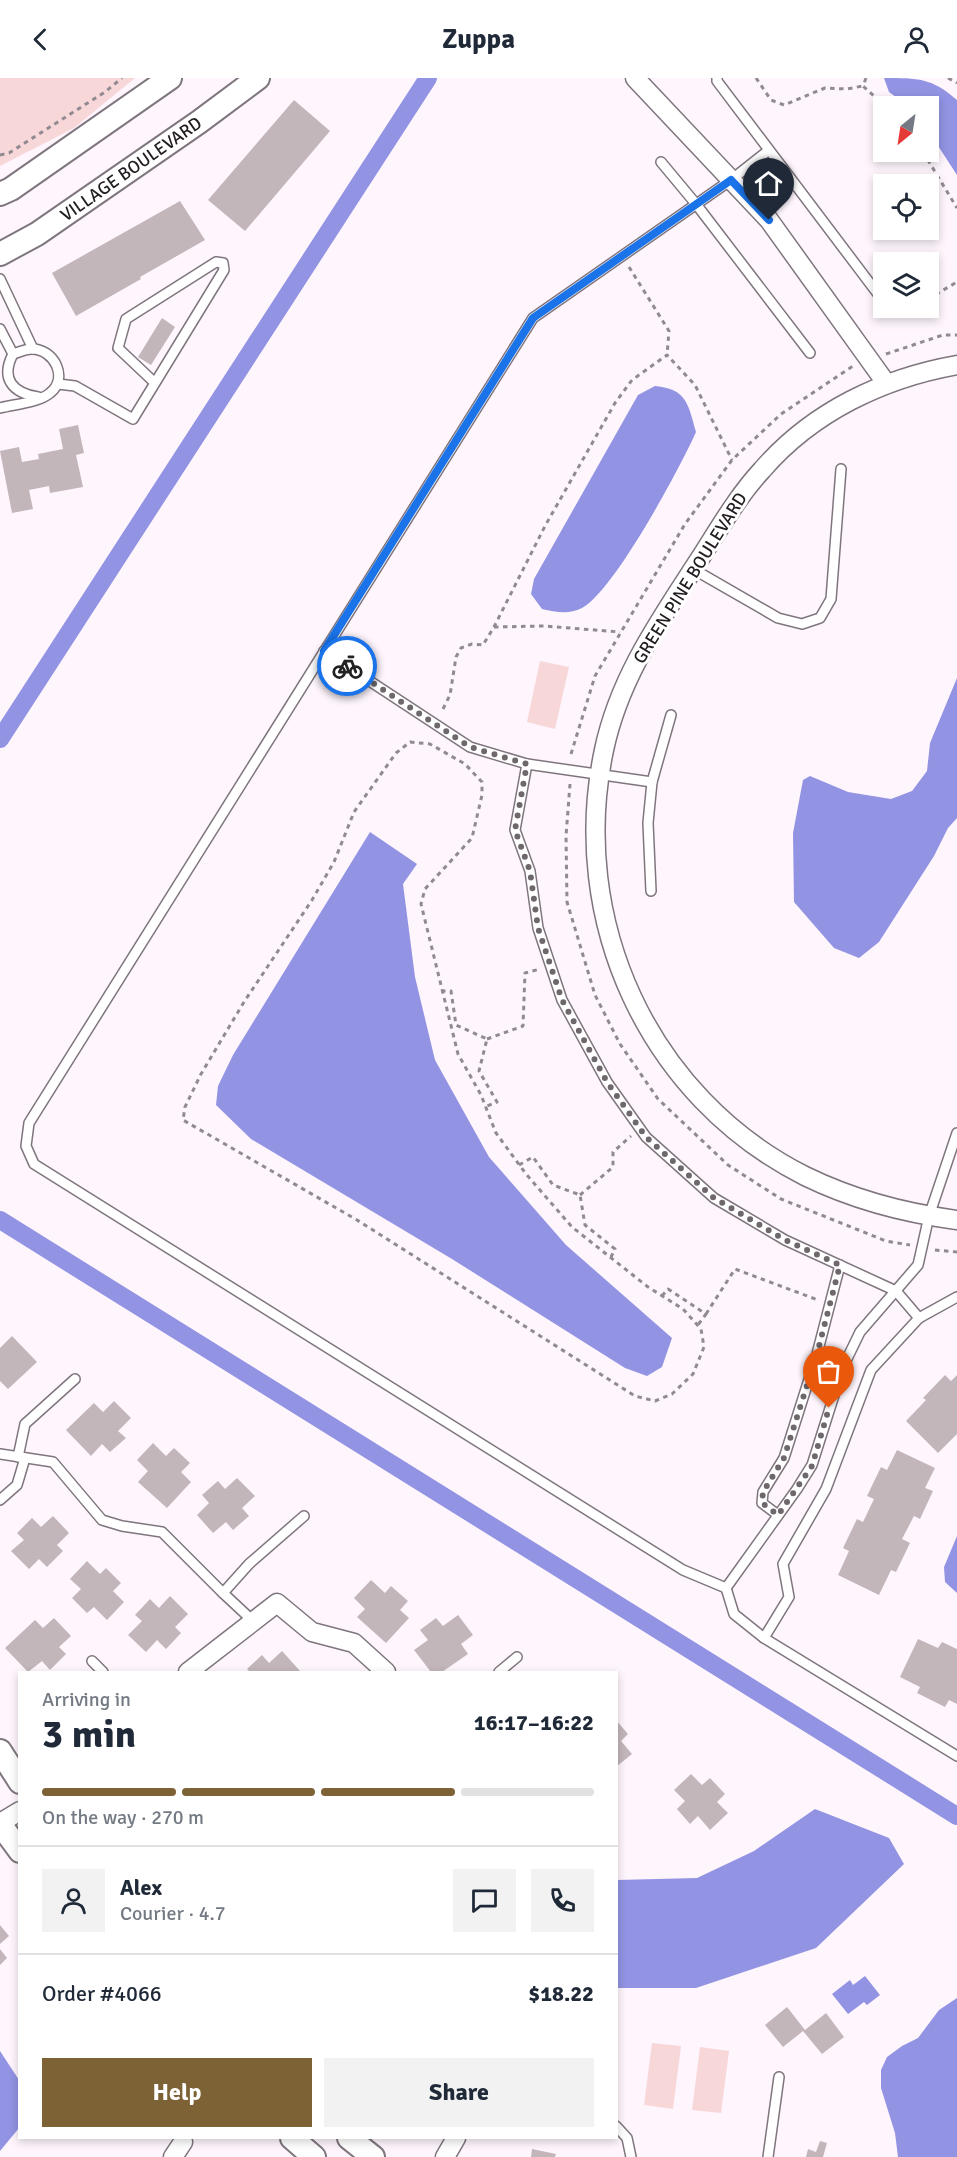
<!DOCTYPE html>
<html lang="en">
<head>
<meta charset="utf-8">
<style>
  body { margin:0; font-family:Signika,sans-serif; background:#f2f2f3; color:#1f2937; height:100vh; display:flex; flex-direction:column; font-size:22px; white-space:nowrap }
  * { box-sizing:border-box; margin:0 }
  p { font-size:20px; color:#747a83 }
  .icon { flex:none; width:33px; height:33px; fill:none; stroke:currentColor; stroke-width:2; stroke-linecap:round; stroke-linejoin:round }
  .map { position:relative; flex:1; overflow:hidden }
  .panel { position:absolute; left:18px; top:1593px; width:600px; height:468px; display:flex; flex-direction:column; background:#fff; border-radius:0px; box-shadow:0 3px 9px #0003 }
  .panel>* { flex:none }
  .needle { width:39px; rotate:210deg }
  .fabs { position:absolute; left:873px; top:18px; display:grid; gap:12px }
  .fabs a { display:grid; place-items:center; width:66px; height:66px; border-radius:0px; background:#fff; box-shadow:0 3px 9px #0003; font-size:30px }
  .pin { position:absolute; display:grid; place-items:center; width:51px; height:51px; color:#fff; margin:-62px -26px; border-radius:50% 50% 50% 0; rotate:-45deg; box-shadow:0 0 6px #0007 }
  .pin .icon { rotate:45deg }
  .courier { position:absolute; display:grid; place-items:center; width:60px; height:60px; margin:-30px; border:4px solid #1a73e8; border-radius:50%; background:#fff; color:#222; box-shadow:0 2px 8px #0007 }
  .summary em { font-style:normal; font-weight:700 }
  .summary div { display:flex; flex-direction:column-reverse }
  .summary { display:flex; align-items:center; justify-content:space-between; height:102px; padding:0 24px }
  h1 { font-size:39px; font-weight:700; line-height:45px }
  .bar { display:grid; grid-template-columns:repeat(4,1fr); gap:9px 6px; align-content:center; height:72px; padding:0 24px }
  .bar i { height:8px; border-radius:4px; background:#e0e1e3 }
  .bar .on { background:#7c6234 }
  .bar p { grid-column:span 4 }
  .line { display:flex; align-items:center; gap:15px; padding:0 24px; border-top:2px solid #e0e1e3 }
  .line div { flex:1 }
  .round { display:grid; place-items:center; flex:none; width:63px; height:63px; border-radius:0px; background:#f2f2f3 }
  .cta { display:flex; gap:12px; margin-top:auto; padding:12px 24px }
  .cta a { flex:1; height:69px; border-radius:0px; background:#7c6234; color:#fff; font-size:24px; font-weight:700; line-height:69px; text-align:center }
  .cta a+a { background:#f2f2f3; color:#1f2937 }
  header { display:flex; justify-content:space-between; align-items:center; height:78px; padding:0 24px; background:#fff; font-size:27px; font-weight:700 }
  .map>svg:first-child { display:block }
  .green { fill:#f8d7d9 }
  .water { fill:#9293e3 }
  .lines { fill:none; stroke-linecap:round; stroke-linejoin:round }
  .canal { stroke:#9293e3; stroke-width:18 }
  .building { fill:#c3b6bb }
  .service-casing { stroke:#7f757e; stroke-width:12 }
  .minor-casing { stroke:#7f757e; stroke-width:21 }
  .tertiary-casing { stroke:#7f757e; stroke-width:26 }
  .path { stroke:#918b91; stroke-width:3; stroke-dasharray:4.5 4.5; stroke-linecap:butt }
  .service { stroke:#fff; stroke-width:9 }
  .minor { stroke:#fff; stroke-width:18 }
  .tertiary { stroke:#fff; stroke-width:22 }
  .done { stroke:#6e686d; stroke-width:6; stroke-dasharray:0 10.8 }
  .route { stroke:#1a73e8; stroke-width:8 }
  .labels { text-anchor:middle; stroke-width:6; stroke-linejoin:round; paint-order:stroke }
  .street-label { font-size:18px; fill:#201c20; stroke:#fff }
</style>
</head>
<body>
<header><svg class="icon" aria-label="back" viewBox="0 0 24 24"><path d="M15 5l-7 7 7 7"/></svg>Zuppa<svg class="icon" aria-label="person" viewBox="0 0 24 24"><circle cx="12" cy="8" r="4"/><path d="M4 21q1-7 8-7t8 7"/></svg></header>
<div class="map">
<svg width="957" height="2079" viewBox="0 0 957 2079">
  <rect width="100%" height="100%" fill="#fef5fd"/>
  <!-- green -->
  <g class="green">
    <path d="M 0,0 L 135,0 L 74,50 L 0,88 Z"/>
    <path d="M 540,583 L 569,589 L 555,651 L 527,644 Z"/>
    <path d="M 652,1965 L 681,1968 L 673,2031 L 644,2027 Z"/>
    <path d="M 700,1969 L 729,1973 L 721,2035 L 692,2032 Z"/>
  </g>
  <!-- water -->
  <g class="water">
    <path d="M 884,0 C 918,0 932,0 957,22 L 957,97 L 929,54 L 928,28 L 908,28 L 889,14 Z"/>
    <path d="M 655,308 C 687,311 688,326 696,354 C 680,390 614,513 582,530 C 568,537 556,534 542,531 L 531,516 L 534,501 L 638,317 Z"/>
    <path d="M 957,600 L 957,740 L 948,750 L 934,778 L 879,864 L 859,880 L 834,870 L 794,824 L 793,755 L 803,702 L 810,698 L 848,714 L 891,721 L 912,713 L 927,693 L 930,665 Z"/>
    <path d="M 370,754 L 417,786 L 403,806 L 415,899 L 435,982 L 489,1079 L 566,1167 L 672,1260 L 662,1289 L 647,1298 L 625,1290 L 452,1181 L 251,1061 L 216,1027 L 218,1008 L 233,977 Z"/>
    <path d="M 957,1458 L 957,1515 L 945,1504 L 944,1489 Z"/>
    <path d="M 815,1731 L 889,1760 L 904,1786 L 816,1870 L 696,1910 L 617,1910 L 617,1802 L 697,1800 L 754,1773 Z"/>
    <path d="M 865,1898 L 880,1917 L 867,1927 L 864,1924 L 848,1936 L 832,1916 L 850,1902 L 853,1907 Z"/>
    <path d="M 957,1920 L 957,2079 L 898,2079 L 895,2055 L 881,2010 L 881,1992 L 887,1979 L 902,1968 L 918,1960 L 939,1932 Z"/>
    <path d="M 0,1973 L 19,2002 L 19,2050 L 0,2073 Z"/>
  </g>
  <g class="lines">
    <!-- canal -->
    <g class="canal">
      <path d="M 0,661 L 428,0"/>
      <path d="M 0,1142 L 957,1738"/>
    </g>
  </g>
  <!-- building -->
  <g class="building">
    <path d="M 294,22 L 330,53 L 245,153 L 208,122 Z"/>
    <path d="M 180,123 L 205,162 L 140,199 L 141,201 L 76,238 L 52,195 Z"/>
    <path d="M 162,240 L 175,249 L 151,287 L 138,279 Z"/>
    <path d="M 78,347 L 84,375 L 76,377 L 83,409 L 50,415 L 49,408 L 29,412 L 33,431 L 12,435 L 0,373 L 19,369 L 22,384 L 39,381 L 38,376 L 63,371 L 59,351 Z"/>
    <path d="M 12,1258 L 37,1284 L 8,1311 L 0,1303 L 0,1270 Z"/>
    <path d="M 945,1297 L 951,1303 L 957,1297 L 957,1356 L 938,1375 L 906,1343 L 926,1322 L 923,1320 Z"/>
    <path d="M 114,1323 L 131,1340 L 118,1353 L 126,1360 L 110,1374 L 102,1366 L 91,1378 L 66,1352 L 94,1325 L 103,1334 Z"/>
    <path d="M 153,1365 L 166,1378 L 174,1370 L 190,1385 L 181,1394 L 191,1404 L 167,1430 L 138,1404 L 148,1393 L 137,1382 Z"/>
    <path d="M 897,1372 L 935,1390 L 925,1410 L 933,1413 L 920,1441 L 914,1438 L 902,1461 L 910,1465 L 896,1494 L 891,1492 L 879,1517 L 838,1497 L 849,1473 L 843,1470 L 857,1441 L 863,1444 L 874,1421 L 867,1418 L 881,1389 L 887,1392 Z"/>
    <path d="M 237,1400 L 255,1418 L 242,1430 L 249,1438 L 233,1452 L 226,1444 L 213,1455 L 197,1437 L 209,1425 L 202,1417 L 218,1403 L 225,1411 Z"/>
    <path d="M 53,1438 L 69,1455 L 57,1467 L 63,1473 L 47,1489 L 39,1481 L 29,1491 L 11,1473 L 24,1462 L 17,1455 L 32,1440 L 41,1449 Z"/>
    <path d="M 87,1483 L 100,1496 L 106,1490 L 121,1505 L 113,1513 L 124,1524 L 107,1542 L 94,1529 L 87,1535 L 72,1520 L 81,1511 L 70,1501 Z"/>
    <path d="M 371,1502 L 385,1515 L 391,1508 L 408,1523 L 400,1532 L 409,1540 L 386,1565 L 357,1539 L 365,1531 L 354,1520 Z"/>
    <path d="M 170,1518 L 188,1536 L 175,1549 L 181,1555 L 166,1571 L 157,1562 L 146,1574 L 128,1557 L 142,1543 L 135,1537 L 150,1521 L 159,1530 Z"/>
    <path d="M 458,1537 L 473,1557 L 461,1566 L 468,1576 L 442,1594 L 431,1594 L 414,1572 L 428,1562 L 420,1552 L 436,1540 L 443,1548 Z"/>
    <path d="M 54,1540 L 71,1558 L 59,1569 L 66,1576 L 50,1592 L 42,1583 L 28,1594 L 5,1570 L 35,1542 L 43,1550 Z"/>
    <path d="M 918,1561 L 938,1570 L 942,1564 L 957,1571 L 957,1626 L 949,1622 L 945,1629 L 917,1615 L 920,1609 L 900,1599 Z"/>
    <path d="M 282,1573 L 301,1594 L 250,1594 L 247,1591 L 262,1577 L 269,1585 Z"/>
    <path d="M 616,1642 L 628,1656 L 621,1663 L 632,1676 L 616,1689 Z"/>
    <path d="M 691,1696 L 702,1707 L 710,1700 L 725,1716 L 717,1724 L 728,1735 L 710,1752 L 698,1738 L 690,1746 L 677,1731 L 685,1723 L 674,1712 Z"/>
    <path d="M 0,1847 L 9,1858 L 0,1866 Z"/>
    <path d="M 0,1871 L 7,1880 L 0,1887 Z"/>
    <path d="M 787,1929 L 805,1952 L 826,1935 L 844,1959 L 822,1976 L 803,1953 L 783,1969 L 765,1947 Z"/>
    <path d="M 820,2063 L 827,2065 L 823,2079 L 806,2079 L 808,2071 L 816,2074 Z"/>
    <path d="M 532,2071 L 556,2076 L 555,2079 L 531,2079 Z"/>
  </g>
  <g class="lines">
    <!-- service casing -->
    <g class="service-casing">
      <g id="service">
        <path d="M 717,0 L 717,3 L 884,224"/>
        <path d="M 769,72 L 731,102 L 533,240 L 29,1045 L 26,1068 L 34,1086 L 683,1492 L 726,1510 L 797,1411 L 812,1387 L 843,1289 L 860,1254 L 918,1187 L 929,1138 L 957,1055"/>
        <path d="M 661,84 L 696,126 L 810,275"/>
        <path d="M 0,201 L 33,271"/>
        <path d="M 0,251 L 13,276"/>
        <path d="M 13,276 C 0,301 13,315 38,319"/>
        <path d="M 58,306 L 75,308 L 133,341 L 224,192 L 223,185 L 216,184 L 126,241 L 118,270 L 155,305"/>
        <path d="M 0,330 C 15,326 38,325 50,315 C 69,300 54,271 32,271 C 26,271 19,274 13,276"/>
        <path d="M 693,491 L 778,540 L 802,546 L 820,540 L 831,521 L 841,391"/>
        <path d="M 324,573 L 470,669 L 527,686 L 652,704"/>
        <path d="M 527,686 L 515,752 L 530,793 L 538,850 L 562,922 L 607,1004 L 646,1059 L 714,1120 L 785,1162 L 896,1213 L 919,1240"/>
        <path d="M 651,813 L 648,745 L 652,704 L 671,637"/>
        <path d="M 0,1376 L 53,1384 L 102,1442 L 122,1448 L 162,1454 L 223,1515"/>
        <path d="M 18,1379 L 25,1346 L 75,1301"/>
        <path d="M 0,1422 L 17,1407 L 25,1380"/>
        <path d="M 778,1437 L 762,1425 L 763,1414 L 784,1380 L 817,1276 L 840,1187"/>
        <path d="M 726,1510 L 734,1536 L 764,1560 L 957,1678"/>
        <path d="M 253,1543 L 223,1515 L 249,1486 L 304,1438"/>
        <path d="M 764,1560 L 789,1519 L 783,1486 L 826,1411 L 871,1292 L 919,1240 L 957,1219"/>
        <path d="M 92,1583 L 103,1594"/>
        <path d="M 499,1594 L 517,1579"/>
        <path d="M 616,2048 L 627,2060 L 631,2079"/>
        <path d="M 768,2079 L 779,1999"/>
      </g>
    </g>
    <!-- minor casing -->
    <g class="minor-casing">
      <g id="minor">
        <path d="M 635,0 L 769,142 L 886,305"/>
        <path d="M 957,287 C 883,300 812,334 762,392 C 737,419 719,451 699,482 C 660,542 619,600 604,672 C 568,842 648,1019 805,1098 C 854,1122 904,1135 957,1142"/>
        <path d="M 188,1594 L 277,1525 L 312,1554 L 354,1565 L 386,1594"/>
        <path d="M 0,1745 L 20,1733"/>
        <path d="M 173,2079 L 183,2064"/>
        <path d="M 445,2079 L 456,2060"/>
      </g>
    </g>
    <!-- tertiary casing -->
    <g class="tertiary-casing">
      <g id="tertiary">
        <path d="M 0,116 L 11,111 L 170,0"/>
        <path d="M 0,176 L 37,156 L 199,44 L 258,0"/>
        <path d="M 0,1673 L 20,1704"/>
        <path d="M 0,1746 L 20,1773"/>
        <path d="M 292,2060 L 314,2079"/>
        <path d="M 349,2060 L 373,2079"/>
      </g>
    </g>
    <!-- path -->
    <g class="path">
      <path d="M 756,0 L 771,22 L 784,27 L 825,10 L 847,11 L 863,8"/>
      <path d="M 866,0 L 863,8 L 885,28"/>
      <path d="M 948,0 L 957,5"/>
      <path d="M 923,74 L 957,130"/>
      <path d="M 0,77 L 9,75 L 105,14 L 122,0"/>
      <path d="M 629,189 L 669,253 L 667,277"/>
      <path d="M 928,221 L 957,204"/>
      <path d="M 900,230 L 910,232 L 914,230"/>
      <path d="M 886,276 L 943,257 L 957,257"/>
      <path d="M 494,549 L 544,548 L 620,554"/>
      <path d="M 443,631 L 450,617 L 456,579 L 461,570 L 472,566 L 483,567 L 494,549 L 545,448 L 615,325 L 632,302 L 667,277 L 695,307 L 732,382"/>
      <path d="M 410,664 L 430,666 L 465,686 L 482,704 L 482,717 L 472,760 L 425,811 L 421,826 L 458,976 L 481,1017 L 496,1055 L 526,1096 L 572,1149 L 648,1209 L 683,1231 L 701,1251 L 704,1269 L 693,1296 L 672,1316 L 655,1323 L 635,1318 L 357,1142 L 183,1042 L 185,1029 L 201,996 L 244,924 L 312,822 L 334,784 L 354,734 L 396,675 Z"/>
      <path d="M 571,676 L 595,598 L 685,446 L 732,382 L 781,336 L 853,288"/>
      <path d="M 570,706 L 566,758 L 567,824 L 595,917 L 620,966 L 658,1021 L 728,1087 L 781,1121 L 886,1163 L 910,1167"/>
      <path d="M 441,913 L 451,913 L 456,947 L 487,961 L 479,993 L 497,1024 L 485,1029"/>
      <path d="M 487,961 L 523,948 L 525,895 L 540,891"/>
      <path d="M 519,1087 L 533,1079 L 553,1107 L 580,1117 L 585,1147 L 615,1171 L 611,1179"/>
      <path d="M 580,1117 L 613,1089 L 613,1074 L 631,1058"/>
      <path d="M 935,1172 L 957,1174"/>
      <path d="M 662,1218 L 668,1211 L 706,1236 L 698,1247"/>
      <path d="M 706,1236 L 735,1191 L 818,1222"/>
    </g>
    <!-- service -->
    <use href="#service" class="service"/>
    <!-- minor -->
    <use href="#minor" class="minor"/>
    <!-- tertiary -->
    <use href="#tertiary" class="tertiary"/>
  </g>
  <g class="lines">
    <!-- done -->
    <path class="done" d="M 347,588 L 470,669 L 527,686 L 515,752 L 530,793 L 538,850 L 562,922 L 607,1004 L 646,1059 L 714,1120 L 785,1162 L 840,1187 L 817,1276 L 784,1380 L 763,1414 L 762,1425 L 778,1437 L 812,1388 L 829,1330"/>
    <!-- route -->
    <path class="route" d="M 347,588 L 324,573 L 533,240 L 731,102 L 769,142"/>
  </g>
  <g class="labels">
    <!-- street labels -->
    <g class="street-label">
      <text transform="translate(131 91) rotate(-35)" y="6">VILLAGE BOULEVARD</text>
      <text transform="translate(690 500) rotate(-58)" y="6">GREEN PINE BOULEVARD</text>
    </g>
  </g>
</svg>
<div class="fabs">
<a><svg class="needle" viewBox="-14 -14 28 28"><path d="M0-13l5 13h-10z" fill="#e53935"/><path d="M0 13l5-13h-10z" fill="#747a83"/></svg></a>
<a><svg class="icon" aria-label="locate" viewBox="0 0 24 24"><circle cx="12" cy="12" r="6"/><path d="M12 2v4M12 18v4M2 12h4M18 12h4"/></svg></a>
<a><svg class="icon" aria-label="layers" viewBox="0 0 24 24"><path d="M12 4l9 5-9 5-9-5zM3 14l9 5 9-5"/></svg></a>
</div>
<div class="pin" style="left:829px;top:1330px;background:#ea580c"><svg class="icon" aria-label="bag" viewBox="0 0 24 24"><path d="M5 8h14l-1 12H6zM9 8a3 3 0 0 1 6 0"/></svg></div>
<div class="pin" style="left:769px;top:142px;background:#1f2937"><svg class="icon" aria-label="home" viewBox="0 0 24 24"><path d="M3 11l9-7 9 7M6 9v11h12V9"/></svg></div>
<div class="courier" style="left:347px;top:588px"><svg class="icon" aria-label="bike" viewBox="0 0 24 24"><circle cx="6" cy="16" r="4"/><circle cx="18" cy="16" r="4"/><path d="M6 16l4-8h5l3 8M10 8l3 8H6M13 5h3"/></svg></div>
<section class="panel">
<div class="summary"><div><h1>3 min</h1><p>Arriving in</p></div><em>16:17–16:22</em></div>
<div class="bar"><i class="on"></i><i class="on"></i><i class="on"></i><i></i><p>On the way · 270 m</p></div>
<div class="line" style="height:108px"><a class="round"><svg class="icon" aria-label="person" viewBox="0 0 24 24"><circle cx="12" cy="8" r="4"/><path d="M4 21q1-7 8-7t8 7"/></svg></a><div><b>Alex</b><p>Courier · 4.7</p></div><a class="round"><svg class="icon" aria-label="chat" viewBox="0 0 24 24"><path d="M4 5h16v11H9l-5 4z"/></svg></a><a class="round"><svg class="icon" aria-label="phone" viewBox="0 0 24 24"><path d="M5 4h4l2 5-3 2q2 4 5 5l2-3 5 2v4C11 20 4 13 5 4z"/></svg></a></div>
<div class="line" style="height:78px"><div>Order #4066</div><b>$18.22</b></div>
<div class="cta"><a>Help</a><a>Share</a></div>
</section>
</div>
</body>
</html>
